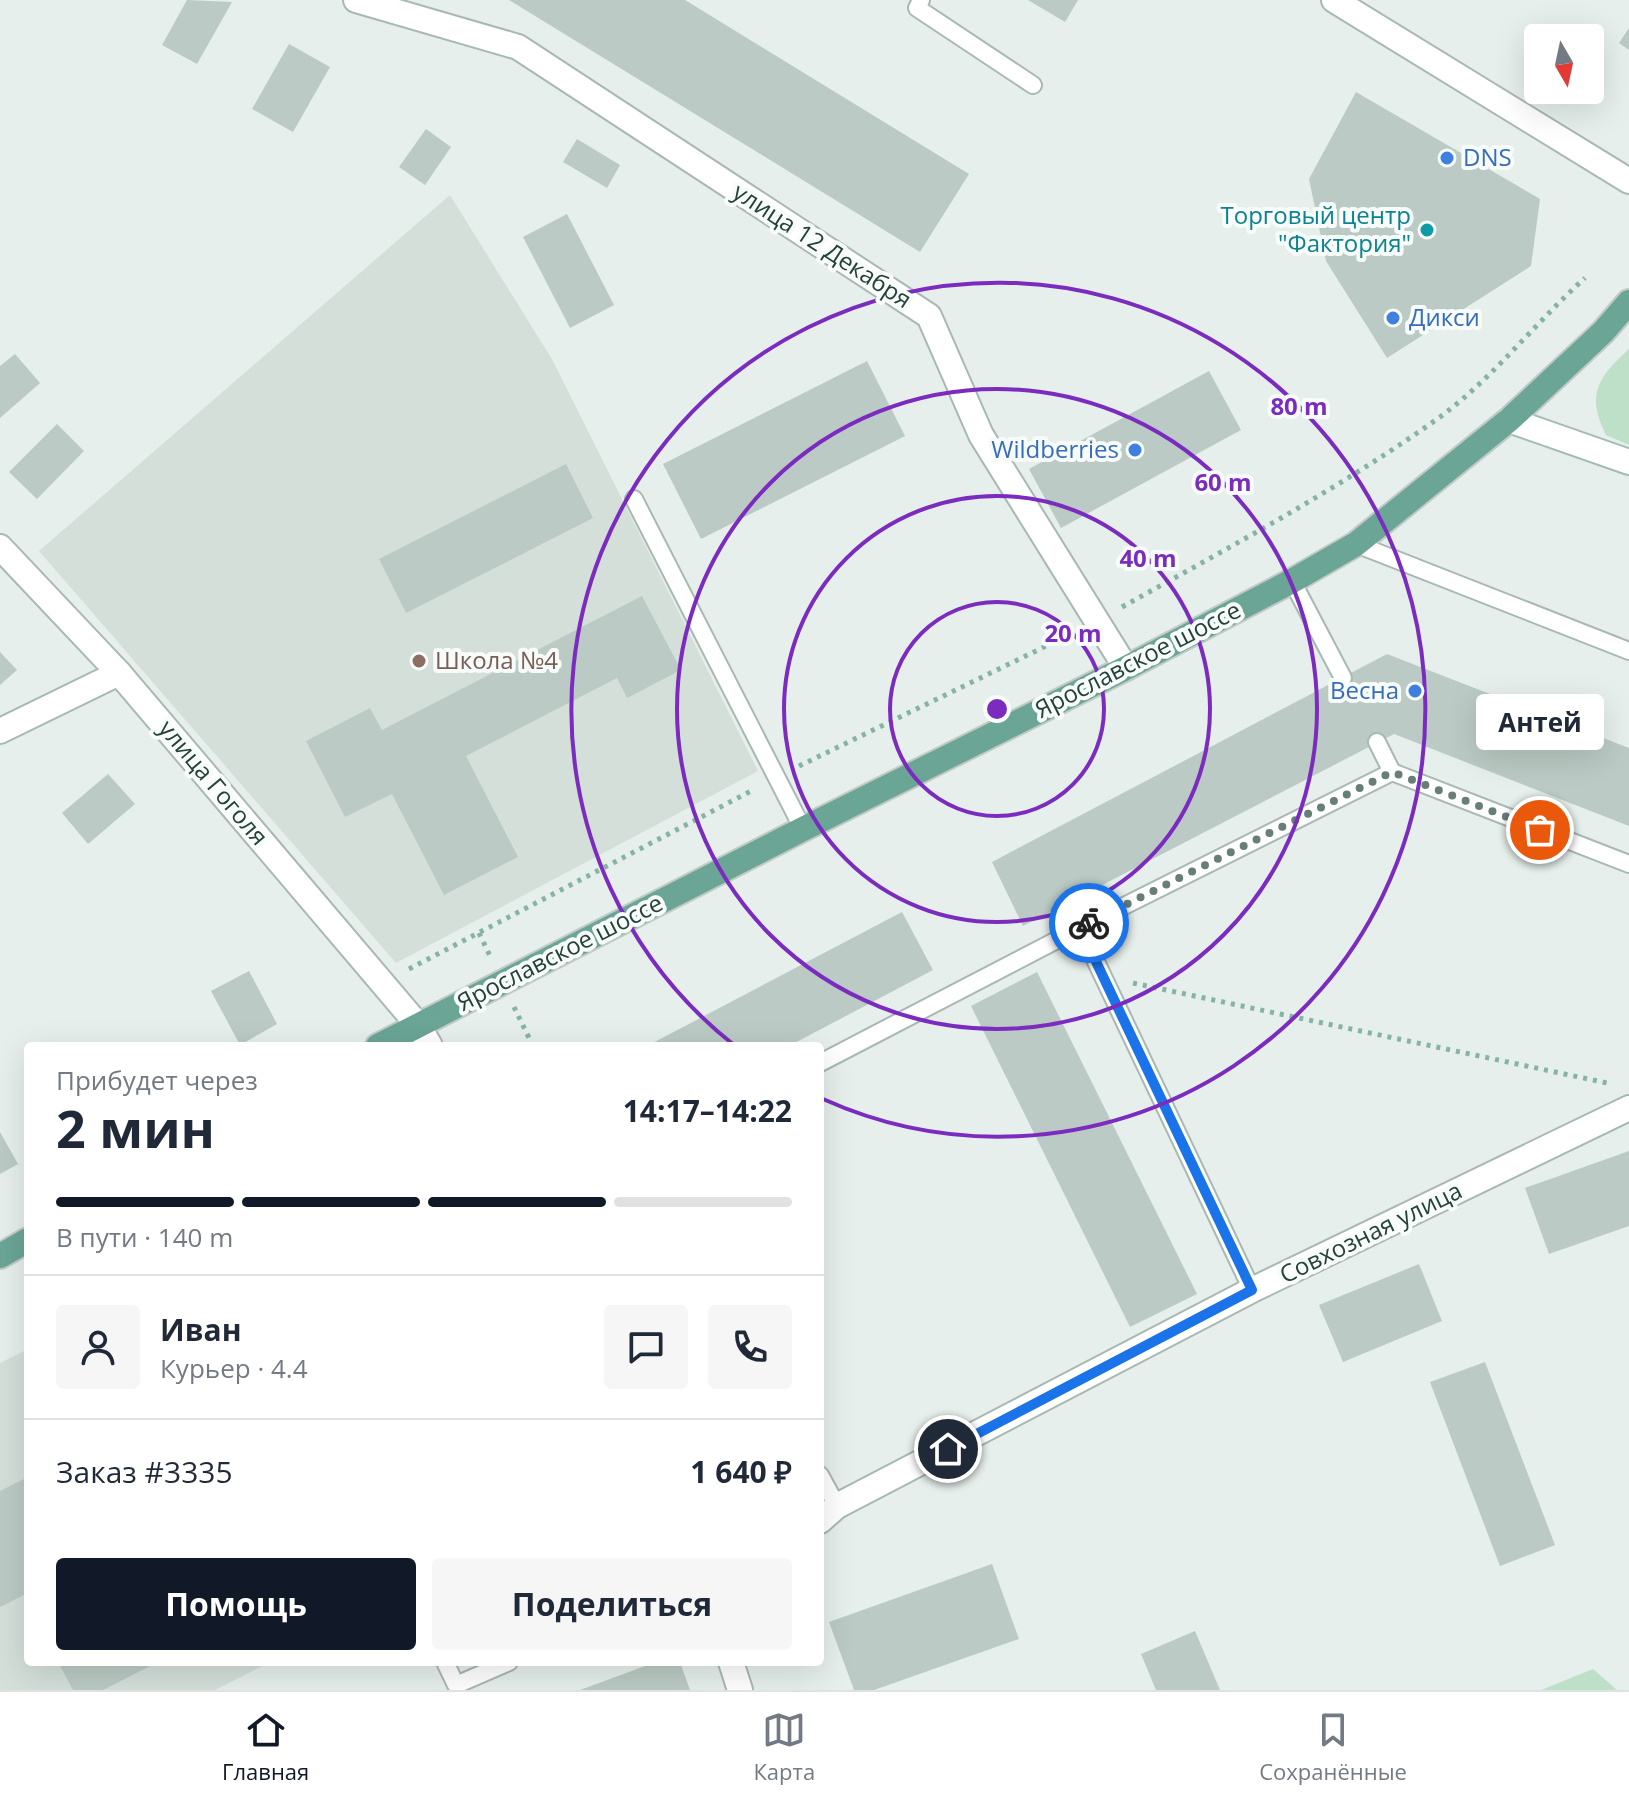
<!DOCTYPE html>
<html lang="ru">
<head>
<meta charset="utf-8">
<style>
  body { margin:0; font-family:"Open Sans",sans-serif; background:#f6f6f7; color:#1f2937; height:100vh; display:flex; flex-direction:column; font-size:30px; white-space:nowrap }
  * { box-sizing:border-box; margin:0 }
  p { font-size:26px; color:#747a83 }
  .icon { flex:none; width:44px; height:44px; fill:none; stroke:currentColor; stroke-width:2; stroke-linecap:round; stroke-linejoin:round }
  .map { position:relative; flex:1; overflow:hidden }
  .details { position:absolute; left:24px; top:1042px; width:800px; height:624px; display:flex; flex-direction:column; background:#fff; border-radius:8px; box-shadow:0 8px 32px #0002 }
  .details>* { flex:none }
  .needle { width:52px; rotate:171deg }
  .controls { position:absolute; left:1524px; top:24px; display:grid; gap:16px }
  .controls a { display:grid; place-items:center; width:80px; height:80px; border-radius:8px; background:#fff; box-shadow:0 8px 32px #0002; font-size:40px }
  .pin { position:absolute; display:grid; place-items:center; width:68px; height:68px; color:#fff; margin:-34px; border:4px solid #fff; border-radius:50%; box-shadow:0 2px 8px #0007 }
  .courier { position:absolute; display:grid; place-items:center; width:80px; height:80px; margin:-40px; border:6px solid #1a73e8; border-radius:50%; background:#fff; color:#222; box-shadow:0 2px 10px #0007 }
  .bubble { position:absolute; height:56px; border-radius:8px; background:#fff; box-shadow:0 8px 32px #0002; font-size:26px; font-weight:700; line-height:56px; text-align:center }
  .overview em { font-style:normal; font-weight:700 }
  .overview div { display:flex; flex-direction:column-reverse }
  .overview { display:flex; align-items:center; justify-content:space-between; height:136px; padding:0 32px }
  h1 { font-size:52px; font-weight:700; line-height:60px }
  .bar { display:grid; grid-template-columns:repeat(4,1fr); gap:12px 8px; align-content:center; height:96px; padding:0 32px }
  .bar i { height:10px; border-radius:6px; background:#e0e1e3 }
  .bar .active { background:#111827 }
  .bar p { grid-column:span 4 }
  .line { display:flex; align-items:center; gap:20px; padding:0 32px; border-top:2px solid #e0e1e3 }
  .line div { flex:1 }
  .round { display:grid; place-items:center; flex:none; width:84px; height:84px; border-radius:8px; background:#f6f6f7 }
  .primary-button { display:flex; gap:16px; margin-top:auto; padding:16px 32px }
  .primary-button a { flex:1; height:92px; border-radius:8px; background:#111827; color:#fff; font-size:32px; font-weight:700; line-height:92px; text-align:center }
  .primary-button a+a { background:#f6f6f7; color:#1f2937 }
  .tab-bar { display:flex; justify-content:space-around; align-items:center; height:112px; border-top:2px solid #e0e1e3; background:#fff; font-size:22px; color:#747a83 }
  .tab-bar a { display:grid; justify-items:center; gap:4px }
  .tab-bar .active { color:#111827 }
  .map>svg:first-child { display:block }
  .built { fill:#d4dfda }
  .green { fill:#bfe0c8 }
  .building { fill:#bbcac4 }
  .lines { fill:none; stroke-linecap:round; stroke-linejoin:round }
  .lane-casing { stroke:#a8b8b2; stroke-width:20 }
  .street-casing { stroke:#a8b8b2; stroke-width:28 }
  .secondary-casing { stroke:#a4bbb3; stroke-width:28 }
  .primary-casing { stroke:#c2cac8; stroke-width:28 }
  .path { stroke:#86b3a5; stroke-width:5; stroke-dasharray:4 6; stroke-linecap:butt }
  .lane { stroke:#fff; stroke-width:16 }
  .street { stroke:#fff; stroke-width:24 }
  .secondary { stroke:#fff; stroke-width:24 }
  .primary { stroke:#6aa596; stroke-width:24 }
  .done { stroke:#687f78; stroke-width:8; stroke-dasharray:0 14.4 }
  .route { stroke:#1a73e8; stroke-width:10 }
  .ring { fill:none; stroke:#7b2cbf; stroke-width:4 }
  .shop-dot { fill:#3f7fe0; stroke:#f7fbf9; stroke-width:3 }
  .culture-dot { fill:#0f9aa8; stroke:#f7fbf9; stroke-width:3 }
  .education-dot { fill:#8d6e63; stroke:#f7fbf9; stroke-width:3 }
  .labels { text-anchor:middle; stroke-width:8; stroke-linejoin:round; paint-order:stroke }
  .shop-label { font-size:24px; fill:#366cbe; stroke:#f7fbf9; text-anchor:start }
  .culture-label { font-size:24px; fill:#0d838f; stroke:#f7fbf9; text-anchor:end }
  .street-label { font-size:24px; fill:#24423a; stroke:#f7fbf9 }
  .education-label { font-size:24px; fill:#785e54; stroke:#f7fbf9; text-anchor:start }
  .centre { fill:#7b2cbf; stroke:#f7fbf9; stroke-width:4 }
  .ring-label { font-size:24px; text-anchor:middle; font-weight:bold; fill:#7b2cbf; stroke:#f7fbf9; stroke-width:8; stroke-linejoin:round; paint-order:stroke }
</style>
</head>
<body>
<div class="map">
<svg width="1629" height="1690" viewBox="0 0 1629 1690">
  <rect width="100%" height="100%" fill="#e6efeb"/>
  <!-- built -->
  <g class="built">
    <path d="M 450,195 L 553,361 L 758,771 L 396,963 L 39,551 Z"/>
    <path d="M 28,1349 L 28,1662 L 270,1662 L 215,1690 L 0,1690 L 0,1363 Z"/>
  </g>
  <!-- green -->
  <g class="green">
    <path d="M 1629,349 L 1629,445 L 1606,435 C 1586,395 1597,378 1629,349 Z"/>
    <path d="M 1593,1669 L 1617,1690 L 1541,1690 Z"/>
  </g>
  <!-- building -->
  <g class="building">
    <path d="M 187,0 L 232,2 L 197,64 L 162,45 Z"/>
    <path d="M 509,0 L 685,0 L 969,174 L 920,252 Z"/>
    <path d="M 1028,0 L 1078,0 L 1065,22 Z"/>
    <path d="M 1629,28 L 1629,50 L 1619,43 Z"/>
    <path d="M 289,44 L 330,67 L 293,132 L 252,109 Z"/>
    <path d="M 1356,92 L 1540,199 L 1531,266 L 1387,358 L 1326,261 L 1309,179 Z"/>
    <path d="M 426,129 L 451,147 L 425,185 L 399,167 Z"/>
    <path d="M 577,139 L 620,165 L 607,188 L 563,162 Z"/>
    <path d="M 567,214 L 614,305 L 570,328 L 523,237 Z"/>
    <path d="M 15,354 L 40,383 L 0,418 L 0,366 Z"/>
    <path d="M 867,361 L 905,436 L 701,539 L 663,464 Z"/>
    <path d="M 1209,371 L 1241,430 L 1061,528 L 1029,469 Z"/>
    <path d="M 57,424 L 84,451 L 37,499 L 9,472 Z"/>
    <path d="M 566,464 L 593,518 L 406,613 L 379,559 Z"/>
    <path d="M 642,596 L 681,670 L 627,698 L 617,678 L 466,756 L 518,857 L 444,895 L 392,794 L 345,817 L 306,741 L 370,708 L 382,730 Z"/>
    <path d="M 0,652 L 17,670 L 0,685 Z"/>
    <path d="M 1387,654 L 1629,748 L 1629,826 L 1394,734 L 1023,926 L 992,862 Z"/>
    <path d="M 108,774 L 135,804 L 88,844 L 62,813 Z"/>
    <path d="M 902,912 L 933,970 L 789,1046 L 647,1046 Z"/>
    <path d="M 249,971 L 277,1024 L 240,1045 L 211,991 Z"/>
    <path d="M 1037,972 L 1197,1294 L 1130,1327 L 971,1006 Z"/>
    <path d="M 0,1132 L 18,1164 L 0,1174 Z"/>
    <path d="M 1629,1151 L 1629,1226 L 1549,1254 L 1525,1188 Z"/>
    <path d="M 1419,1264 L 1442,1321 L 1343,1362 L 1319,1305 Z"/>
    <path d="M 1485,1362 L 1555,1545 L 1500,1566 L 1430,1382 Z"/>
    <path d="M 28,1477 L 28,1593 L 0,1607 L 0,1491 Z"/>
    <path d="M 992,1564 L 1019,1639 L 874,1690 L 854,1690 L 829,1622 Z"/>
    <path d="M 1195,1631 L 1220,1690 L 1156,1690 L 1141,1654 Z"/>
    <path d="M 58,1662 L 158,1662 L 103,1690 L 73,1690 Z"/>
    <path d="M 656,1662 L 680,1662 L 690,1690 L 580,1690 Z"/>
  </g>
  <g class="lines">
    <!-- lane casing -->
    <g class="lane-casing">
      <g id="lane">
        <path d="M 921,0 L 917,8 L 1033,85"/>
        <path d="M 634,499 L 803,829"/>
        <path d="M 1356,544 L 1629,651"/>
        <path d="M 1292,581 L 1343,678"/>
        <path d="M 1377,742 L 1392,772"/>
        <path d="M 1080,928 L 1252,1290"/>
        <path d="M 820,1063 L 1080,928 L 1392,772 L 1629,864"/>
        <path d="M 820,1475 L 837,1506"/>
        <path d="M 445,1662 L 456,1685 L 509,1662"/>
      </g>
    </g>
    <!-- street casing -->
    <g class="street-casing">
      <g id="street">
        <path d="M 356,0 L 518,47 L 929,316 L 981,435 L 1126,668"/>
        <path d="M 1334,0 L 1629,181"/>
        <path d="M 0,547 L 119,673 L 418,1025 L 430,1046"/>
        <path d="M 0,731 L 119,673"/>
        <path d="M 820,1521 L 837,1506 L 1252,1290 L 1629,1108"/>
        <path d="M 731,1662 L 740,1690"/>
      </g>
    </g>
    <!-- secondary casing -->
    <g class="secondary-casing">
      <path id="secondary" d="M 1509,420 L 1629,462"/>
    </g>
    <!-- primary casing -->
    <g class="primary-casing">
      <g id="primary">
        <path d="M 378,1046 L 803,829 L 1126,668 L 1292,581 L 1356,544 L 1509,420 L 1603,332 L 1629,302"/>
        <path d="M 0,1256 L 28,1240"/>
      </g>
    </g>
    <!-- path -->
    <g class="path">
      <path d="M 1122,607 C 1230,547 1339,489 1440,417 C 1494,377 1535,323 1585,278"/>
      <path d="M 799,766 L 1071,634"/>
      <path d="M 479,933 L 491,958"/>
      <path d="M 409,969 L 755,789"/>
      <path d="M 1133,983 L 1612,1084"/>
      <path d="M 514,1007 L 533,1046"/>
    </g>
    <!-- lane -->
    <use href="#lane" class="lane"/>
    <!-- street -->
    <use href="#street" class="street"/>
    <!-- secondary -->
    <use href="#secondary" class="secondary"/>
    <!-- primary -->
    <use href="#primary" class="primary"/>
  </g>
  <g class="lines">
    <!-- done -->
    <path class="done" d="M 1089,923 L 1392,772 L 1540,830"/>
    <!-- route -->
    <path class="route" d="M 948,1449 L 1252,1290 L 1080,928 L 1089,923"/>
  </g>
  <!-- distance rings -->
  <g class="ring">
    <circle cx="997" cy="709" r="107"/>
    <circle cx="997" cy="709" r="213"/>
    <circle cx="997" cy="709" r="320"/>
    <path d="M734 1045A427 427 0 1 1 823 1099"/>
  </g>
  <!-- markers -->
  <g class="shop-dot">
    <circle cx="1447" cy="158" r="8"/>
    <circle cx="1393" cy="318" r="8"/>
    <circle cx="1135" cy="450" r="8"/>
    <circle cx="1415" cy="691" r="8"/>
  </g>
  <circle class="culture-dot" cx="1427" cy="230" r="8"/>
  <circle class="education-dot" cx="419" cy="661" r="8"/>
  <g class="labels">
    <!-- shop labels -->
    <g class="shop-label">
      <text x="1463" y="166">DNS</text>
      <text x="1409" y="326">Дикси</text>
      <text x="1119" y="458" text-anchor="end">Wildberries</text>
      <text x="1399" y="699" text-anchor="end">Весна</text>
    </g>
    <!-- culture labels -->
    <g class="culture-label">
      <text x="1411" y="224">Торговый центр<tspan x="1411" dy="28">"Фактория"</tspan></text>
    </g>
    <!-- street labels -->
    <g class="street-label">
      <text transform="translate(822 246) rotate(33)" y="8">улица 12 Декабря</text>
      <text transform="translate(1138 660) rotate(-27)" y="8">Ярославское шоссе</text>
      <text transform="translate(213 783) rotate(50)" y="8">улица Гоголя</text>
      <text transform="translate(560 953) rotate(-27)" y="8">Ярославское шоссе</text>
      <text transform="translate(1371 1233) rotate(-26)" y="8">Совхозная улица</text>
    </g>
    <!-- education labels -->
    <g class="education-label">
      <text x="435" y="669">Школа №4</text>
    </g>
  </g>
  <circle cx="997" cy="709" r="12" class="centre"/>
  <g class="ring-label">
    <text x="1299" y="415">80 m</text>
    <text x="1223" y="491">60 m</text>
    <text x="1148" y="567">40 m</text>
    <text x="1073" y="642">20 m</text>
  </g>
</svg>
<div class="controls">
<a><svg class="needle" viewBox="-14 -14 28 28"><path d="M0-13l5 13h-10z" fill="#e53935"/><path d="M0 13l5-13h-10z" fill="#747a83"/></svg></a>
</div>
<div class="pin" style="left:1540px;top:830px;background:#ea580c"><svg class="icon" aria-label="bag" viewBox="0 0 24 24"><path d="M5 8h14l-1 12H6zM9 8a3 3 0 0 1 6 0"/></svg></div>
<div class="pin" style="left:948px;top:1449px;background:#1f2937"><svg class="icon" aria-label="home" viewBox="0 0 24 24"><path d="M3 11l9-7 9 7M6 9v11h12V9"/></svg></div>
<div class="courier" style="left:1089px;top:923px"><svg class="icon" aria-label="bike" viewBox="0 0 24 24"><circle cx="6" cy="16" r="4"/><circle cx="18" cy="16" r="4"/><path d="M6 16l4-8h5l3 8M10 8l3 8H6M13 5h3"/></svg></div>
<div class="bubble" style="left:1476px;top:694px;width:128px">Антей</div>
<section class="details">
<div class="overview"><div><h1>2 мин</h1><p>Прибудет через</p></div><em>14:17–14:22</em></div>
<div class="bar"><i class="active"></i><i class="active"></i><i class="active"></i><i></i><p>В пути · 140 m</p></div>
<div class="line" style="height:144px"><a class="round"><svg class="icon" aria-label="person" viewBox="0 0 24 24"><circle cx="12" cy="8" r="4"/><path d="M4 21q1-7 8-7t8 7"/></svg></a><div><b>Иван</b><p>Курьер · 4.4</p></div><a class="round"><svg class="icon" aria-label="chat" viewBox="0 0 24 24"><path d="M4 5h16v11H9l-5 4z"/></svg></a><a class="round"><svg class="icon" aria-label="phone" viewBox="0 0 24 24"><path d="M5 4h4l2 5-3 2q2 4 5 5l2-3 5 2v4C11 20 4 13 5 4z"/></svg></a></div>
<div class="line" style="height:104px"><div>Заказ #3335</div><b>1 640 ₽</b></div>
<div class="primary-button"><a>Помощь</a><a>Поделиться</a></div>
</section>
</div>
<nav class="tab-bar">
<a class="active"><svg class="icon" aria-label="home" viewBox="0 0 24 24"><path d="M3 11l9-7 9 7M6 9v11h12V9"/></svg>Главная</a>
<a><svg class="icon" aria-label="map" viewBox="0 0 24 24"><path d="M3 6l6-2 6 2 6-2v14l-6 2-6-2-6 2zM9 4v14M15 6v14"/></svg>Карта</a>
<a><svg class="icon" aria-label="saved" viewBox="0 0 24 24"><path d="M7 4h10v16l-5-4-5 4z"/></svg>Сохранённые</a>
</nav>
</body>
</html>
